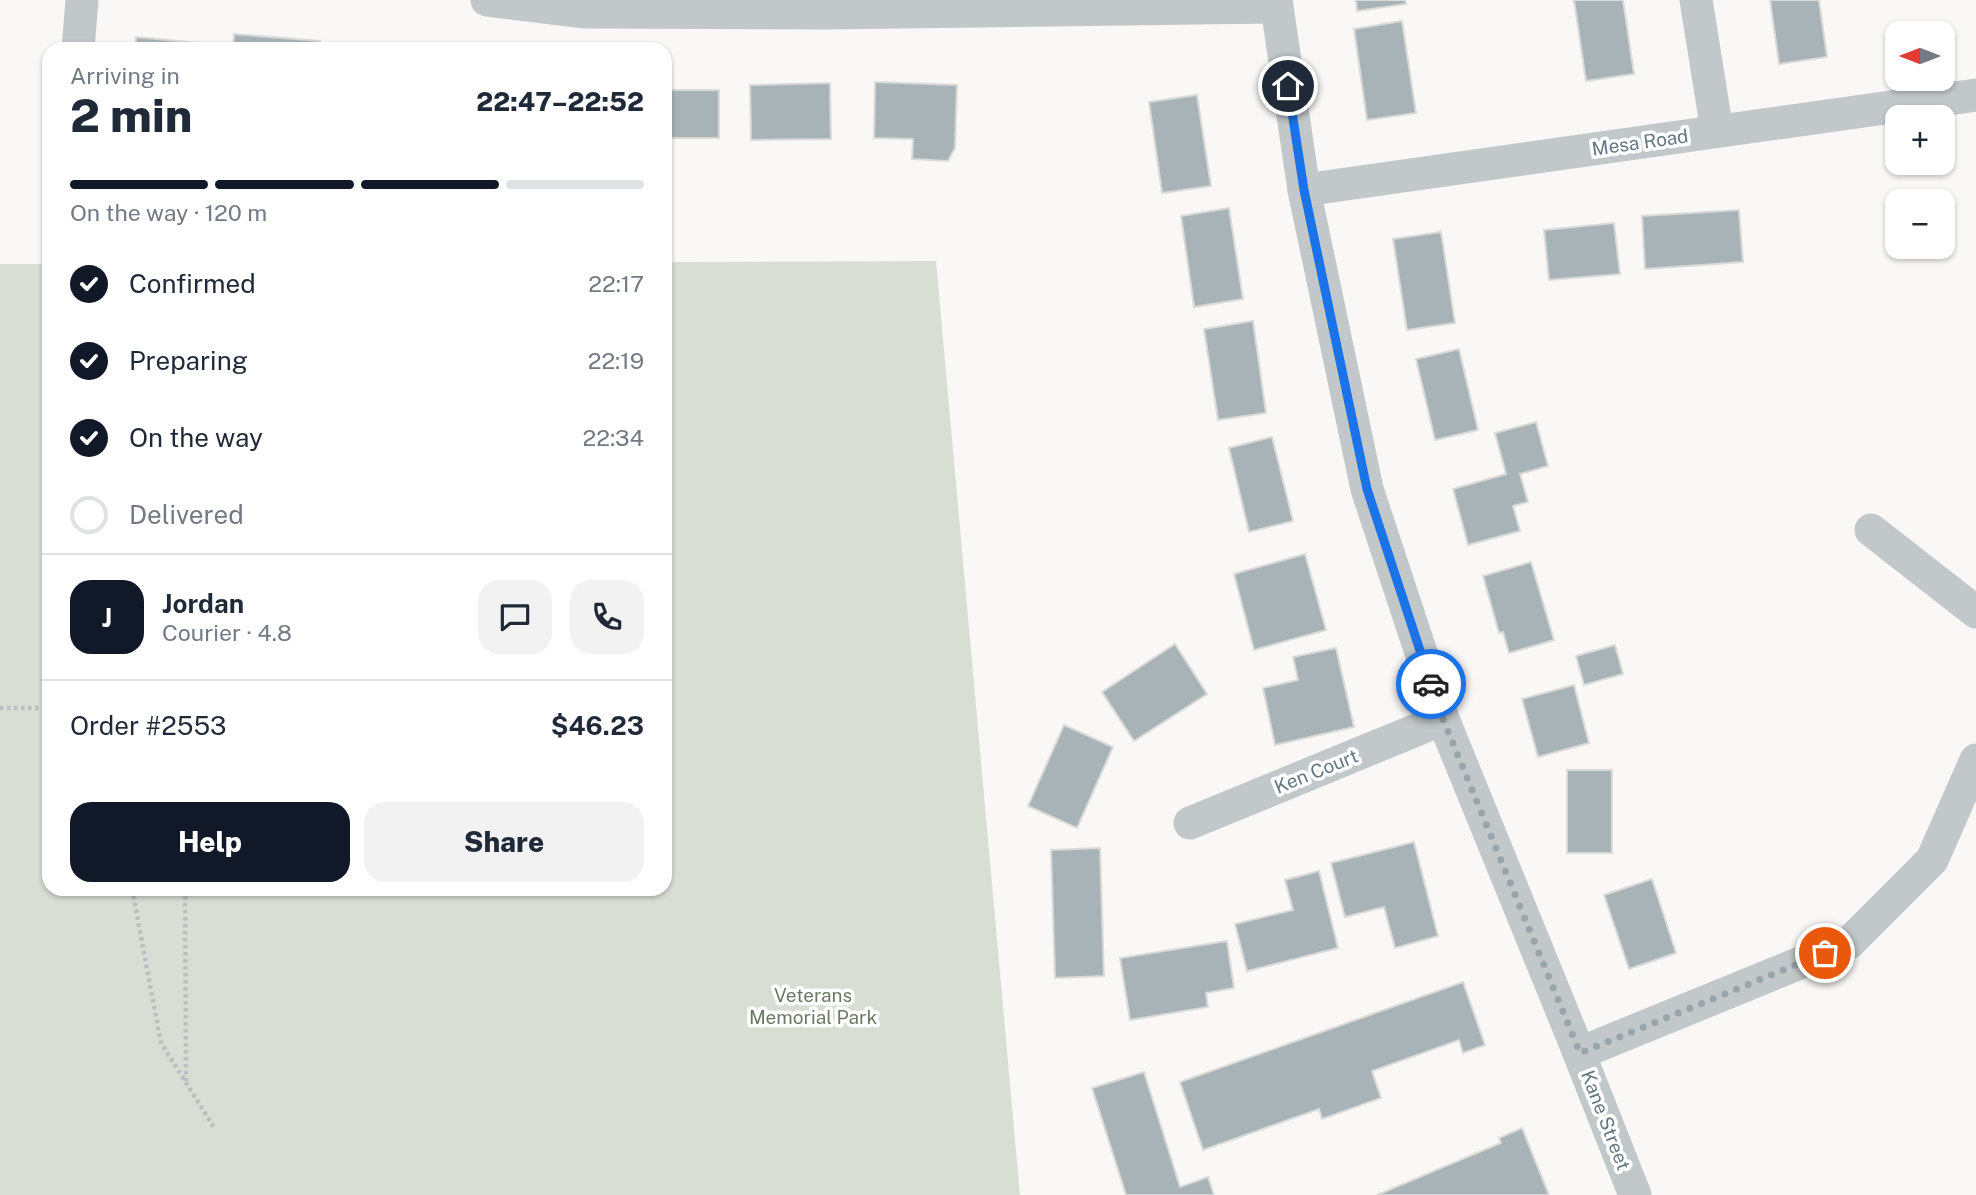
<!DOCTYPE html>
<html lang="en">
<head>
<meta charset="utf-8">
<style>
  body { margin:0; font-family:"Public Sans",sans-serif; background:#f2f2f3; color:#1f2937; height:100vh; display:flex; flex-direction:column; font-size:26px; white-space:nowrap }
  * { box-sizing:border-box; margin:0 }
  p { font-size:23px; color:#747a83 }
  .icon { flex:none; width:38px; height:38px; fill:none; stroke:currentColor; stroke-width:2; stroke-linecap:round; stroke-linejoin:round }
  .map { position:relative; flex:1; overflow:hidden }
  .sheet { position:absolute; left:42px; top:42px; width:630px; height:854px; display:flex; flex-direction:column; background:#fff; border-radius:21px; box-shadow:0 2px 5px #0004 }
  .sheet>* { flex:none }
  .needle { width:46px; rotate:270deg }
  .buttons { position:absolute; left:1885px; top:21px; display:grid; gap:14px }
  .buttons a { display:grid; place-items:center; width:70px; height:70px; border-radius:14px; background:#fff; box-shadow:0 2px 5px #0004; font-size:35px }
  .pin { position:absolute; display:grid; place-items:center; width:60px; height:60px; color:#fff; margin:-30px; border:4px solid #fff; border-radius:50%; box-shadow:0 2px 7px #0007 }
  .courier { position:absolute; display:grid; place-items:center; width:70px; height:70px; margin:-35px; border:5px solid #1a73e8; border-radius:50%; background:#fff; color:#222; box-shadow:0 2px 9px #0007 }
  .headline em { font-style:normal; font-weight:800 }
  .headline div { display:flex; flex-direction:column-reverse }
  .headline { display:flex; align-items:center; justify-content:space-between; height:119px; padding:0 28px }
  h1 { font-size:46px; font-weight:800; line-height:52px }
  .bar { display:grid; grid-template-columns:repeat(4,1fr); gap:10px 7px; align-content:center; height:84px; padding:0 28px }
  .bar i { height:9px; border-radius:5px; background:#e0e1e3 }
  .bar .active { background:#111827 }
  .bar p { grid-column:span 4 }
  .line { display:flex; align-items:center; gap:18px; padding:0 28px; border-top:2px solid #e0e1e3 }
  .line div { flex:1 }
  .round { display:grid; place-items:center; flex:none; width:74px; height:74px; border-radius:21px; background:#f2f2f3 }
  ol { padding:0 28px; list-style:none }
  li { display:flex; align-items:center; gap:21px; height:77px }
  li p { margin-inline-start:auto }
  li .icon { padding:7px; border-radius:50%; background:#111827; color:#fff; stroke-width:4 }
  li:last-child { color:#747a83 }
  li i { width:38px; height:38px; border:4px solid #e0e1e3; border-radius:50% }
  .primary-button { display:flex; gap:14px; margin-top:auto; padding:14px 28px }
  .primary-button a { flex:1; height:80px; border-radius:21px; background:#111827; color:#fff; font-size:28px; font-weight:800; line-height:80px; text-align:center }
  .primary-button a+a { background:#f2f2f3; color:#1f2937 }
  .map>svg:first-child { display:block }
  .green { fill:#d9ded5 }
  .building { fill:#a8b3b7; stroke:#dadad8; stroke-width:2 }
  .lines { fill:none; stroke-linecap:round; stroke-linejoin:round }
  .path { stroke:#bcbfc1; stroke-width:4.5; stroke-dasharray:3.5 3.5; stroke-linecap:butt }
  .minor { stroke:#c2c7ca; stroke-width:33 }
  .done { stroke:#98a5aa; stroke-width:7; stroke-dasharray:0 12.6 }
  .route { stroke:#1a73e8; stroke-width:9 }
  .labels { text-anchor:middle; stroke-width:7; stroke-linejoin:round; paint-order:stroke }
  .street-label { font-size:19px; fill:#647881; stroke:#fff }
  .park-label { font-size:19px; fill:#697963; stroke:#fff }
</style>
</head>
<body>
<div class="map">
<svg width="1976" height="1195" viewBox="0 0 1976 1195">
  <rect width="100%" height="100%" fill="#f9f8f6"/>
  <!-- green -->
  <path class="green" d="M 936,261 L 1020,1195 L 0,1195 L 0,264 L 49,264 L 49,889 L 665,889 L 665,262 Z"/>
  <!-- building -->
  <g class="building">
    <path d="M 1356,0 L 1405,0 L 1406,4 L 1357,11 Z"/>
    <path d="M 1574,0 L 1623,0 L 1634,74 L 1586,81 Z"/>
    <path d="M 1770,0 L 1819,0 L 1827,57 L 1779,64 Z"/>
    <path d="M 1402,21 L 1416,113 L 1367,120 L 1354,29 Z"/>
    <path d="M 234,34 L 320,41 L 320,49 L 233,49 Z"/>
    <path d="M 136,37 L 208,44 L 207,49 L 135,49 Z"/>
    <path d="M 875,82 L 957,85 L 955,148 L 948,161 L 912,159 L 913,139 L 874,138 Z"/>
    <path d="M 830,83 L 831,139 L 751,140 L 750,85 Z"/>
    <rect x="665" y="90" width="54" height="48"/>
    <path d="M 1197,95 L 1211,186 L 1162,193 L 1149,102 Z"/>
    <path d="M 1229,208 L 1243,299 L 1194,307 L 1181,216 Z"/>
    <path d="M 1739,210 L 1743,262 L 1645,269 L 1642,216 Z"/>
    <path d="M 1614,223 L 1620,274 L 1549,280 L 1544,230 Z"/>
    <path d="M 1441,232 L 1455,323 L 1407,330 L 1393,239 Z"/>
    <path d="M 1253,321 L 1266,413 L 1218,420 L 1204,329 Z"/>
    <path d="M 1459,349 L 1478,430 L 1435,440 L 1416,359 Z"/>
    <path d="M 1536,422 L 1548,466 L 1520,474 L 1528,502 L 1513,506 L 1520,531 L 1468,545 L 1453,489 L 1506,474 L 1495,433 Z"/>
    <path d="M 1272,437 L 1293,521 L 1249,532 L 1229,448 Z"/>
    <path d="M 1305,554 L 1326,630 L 1254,650 L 1234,574 Z"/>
    <path d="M 1531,562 L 1554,640 L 1509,653 L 1503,632 L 1499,633 L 1483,576 Z"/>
    <path d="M 1175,644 L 1207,694 L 1134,741 L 1102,692 Z"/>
    <path d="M 1615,645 L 1623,674 L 1584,685 L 1576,656 Z"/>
    <path d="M 1336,648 L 1354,727 L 1275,745 L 1263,688 L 1298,680 L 1293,657 Z"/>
    <path d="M 1574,685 L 1589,743 L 1538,757 L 1522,699 Z"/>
    <path d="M 1064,725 L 1113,747 L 1077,828 L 1028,806 Z"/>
    <rect x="1567" y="770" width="45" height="83"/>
    <path d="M 1414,842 L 1438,936 L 1395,948 L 1384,907 L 1345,917 L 1331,863 Z"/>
    <path d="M 1100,848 L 1104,976 L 1055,978 L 1051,850 Z"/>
    <path d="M 1319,871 L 1338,948 L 1247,971 L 1235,924 L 1293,910 L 1285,880 Z"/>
    <path d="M 1652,879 L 1676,953 L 1629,969 L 1604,895 Z"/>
    <path d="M 1227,941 L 1234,988 L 1206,993 L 1208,1007 L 1130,1020 L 1120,958 Z"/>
    <path d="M 1463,982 L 1485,1045 L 1463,1053 L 1459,1040 L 1372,1071 L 1381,1098 L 1322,1119 L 1319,1109 L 1203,1150 L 1180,1082 Z"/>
    <path d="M 1144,1072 L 1180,1187 L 1208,1177 L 1214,1195 L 1126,1195 L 1092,1088 Z"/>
    <path d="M 1522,1128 L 1549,1195 L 1377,1195 L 1501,1143 L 1499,1138 Z"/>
  </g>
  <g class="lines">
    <!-- path -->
    <g class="path">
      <path d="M 0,708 L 49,708"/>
      <path d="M 132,889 L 161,1043 L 215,1129"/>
      <path d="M 185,889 L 186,1081"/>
    </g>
    <!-- minor -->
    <g class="minor">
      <path d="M 487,0 L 585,12 L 827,13 L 1277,7"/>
      <path d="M 1276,0 L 1304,190 L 1367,489 L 1443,719 L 1573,1038 L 1635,1195"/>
      <path d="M 1696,0 L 1717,131"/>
      <path d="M 78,49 L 82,0"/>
      <path d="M 1304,190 L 1976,95"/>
      <path d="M 1871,530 L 1976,612"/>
      <path d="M 1190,823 L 1443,719"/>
      <path d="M 1580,1053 L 1849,943 L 1932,860 L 1976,760"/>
    </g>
  </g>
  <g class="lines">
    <!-- done -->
    <path class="done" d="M 1431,684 L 1443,719 L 1580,1053 L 1825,953"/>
    <!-- route -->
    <path class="route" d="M 1288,86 L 1304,190 L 1367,489 L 1431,684"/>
  </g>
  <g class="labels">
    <!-- street labels -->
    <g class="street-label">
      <text transform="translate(1640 142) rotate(-8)" y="7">Mesa Road</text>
      <text transform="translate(1316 771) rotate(-22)" y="7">Ken Court</text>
      <text transform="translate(1606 1120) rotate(69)" y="7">Kane Street</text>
    </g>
    <!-- park labels -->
    <g class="park-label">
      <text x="813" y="1002">Veterans<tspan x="813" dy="22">Memorial Park</tspan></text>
    </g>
  </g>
</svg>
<div class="buttons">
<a><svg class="needle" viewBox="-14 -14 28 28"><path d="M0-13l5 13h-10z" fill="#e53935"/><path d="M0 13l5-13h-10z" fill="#747a83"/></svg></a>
<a>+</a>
<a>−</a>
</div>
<div class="pin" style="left:1825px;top:953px;background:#ea580c"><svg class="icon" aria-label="bag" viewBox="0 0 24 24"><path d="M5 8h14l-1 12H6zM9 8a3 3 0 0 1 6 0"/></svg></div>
<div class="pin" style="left:1288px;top:86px;background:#1f2937"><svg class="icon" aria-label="home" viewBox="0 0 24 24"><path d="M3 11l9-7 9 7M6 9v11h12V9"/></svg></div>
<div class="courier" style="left:1431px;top:684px"><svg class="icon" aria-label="car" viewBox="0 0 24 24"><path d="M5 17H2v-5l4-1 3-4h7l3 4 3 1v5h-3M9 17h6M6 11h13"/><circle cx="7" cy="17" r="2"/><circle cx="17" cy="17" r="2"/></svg></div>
<section class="sheet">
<div class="headline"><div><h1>2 min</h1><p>Arriving in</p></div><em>22:47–22:52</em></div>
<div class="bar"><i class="active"></i><i class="active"></i><i class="active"></i><i></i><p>On the way · 120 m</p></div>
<ol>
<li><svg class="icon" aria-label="check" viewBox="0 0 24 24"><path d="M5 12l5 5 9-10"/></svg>Confirmed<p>22:17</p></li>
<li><svg class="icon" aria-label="check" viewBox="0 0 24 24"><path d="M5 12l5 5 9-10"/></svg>Preparing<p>22:19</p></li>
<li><svg class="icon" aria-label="check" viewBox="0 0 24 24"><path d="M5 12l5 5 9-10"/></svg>On the way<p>22:34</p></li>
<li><i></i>Delivered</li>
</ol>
<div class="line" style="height:126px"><b class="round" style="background:#111827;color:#fff">J</b><div><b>Jordan</b><p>Courier · 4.8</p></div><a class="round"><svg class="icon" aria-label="chat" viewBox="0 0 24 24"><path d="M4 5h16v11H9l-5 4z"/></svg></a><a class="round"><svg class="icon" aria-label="phone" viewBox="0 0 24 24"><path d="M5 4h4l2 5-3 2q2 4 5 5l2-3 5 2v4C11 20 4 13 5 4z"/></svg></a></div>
<div class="line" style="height:91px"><div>Order #2553</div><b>$46.23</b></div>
<div class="primary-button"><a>Help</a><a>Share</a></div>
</section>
</div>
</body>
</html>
